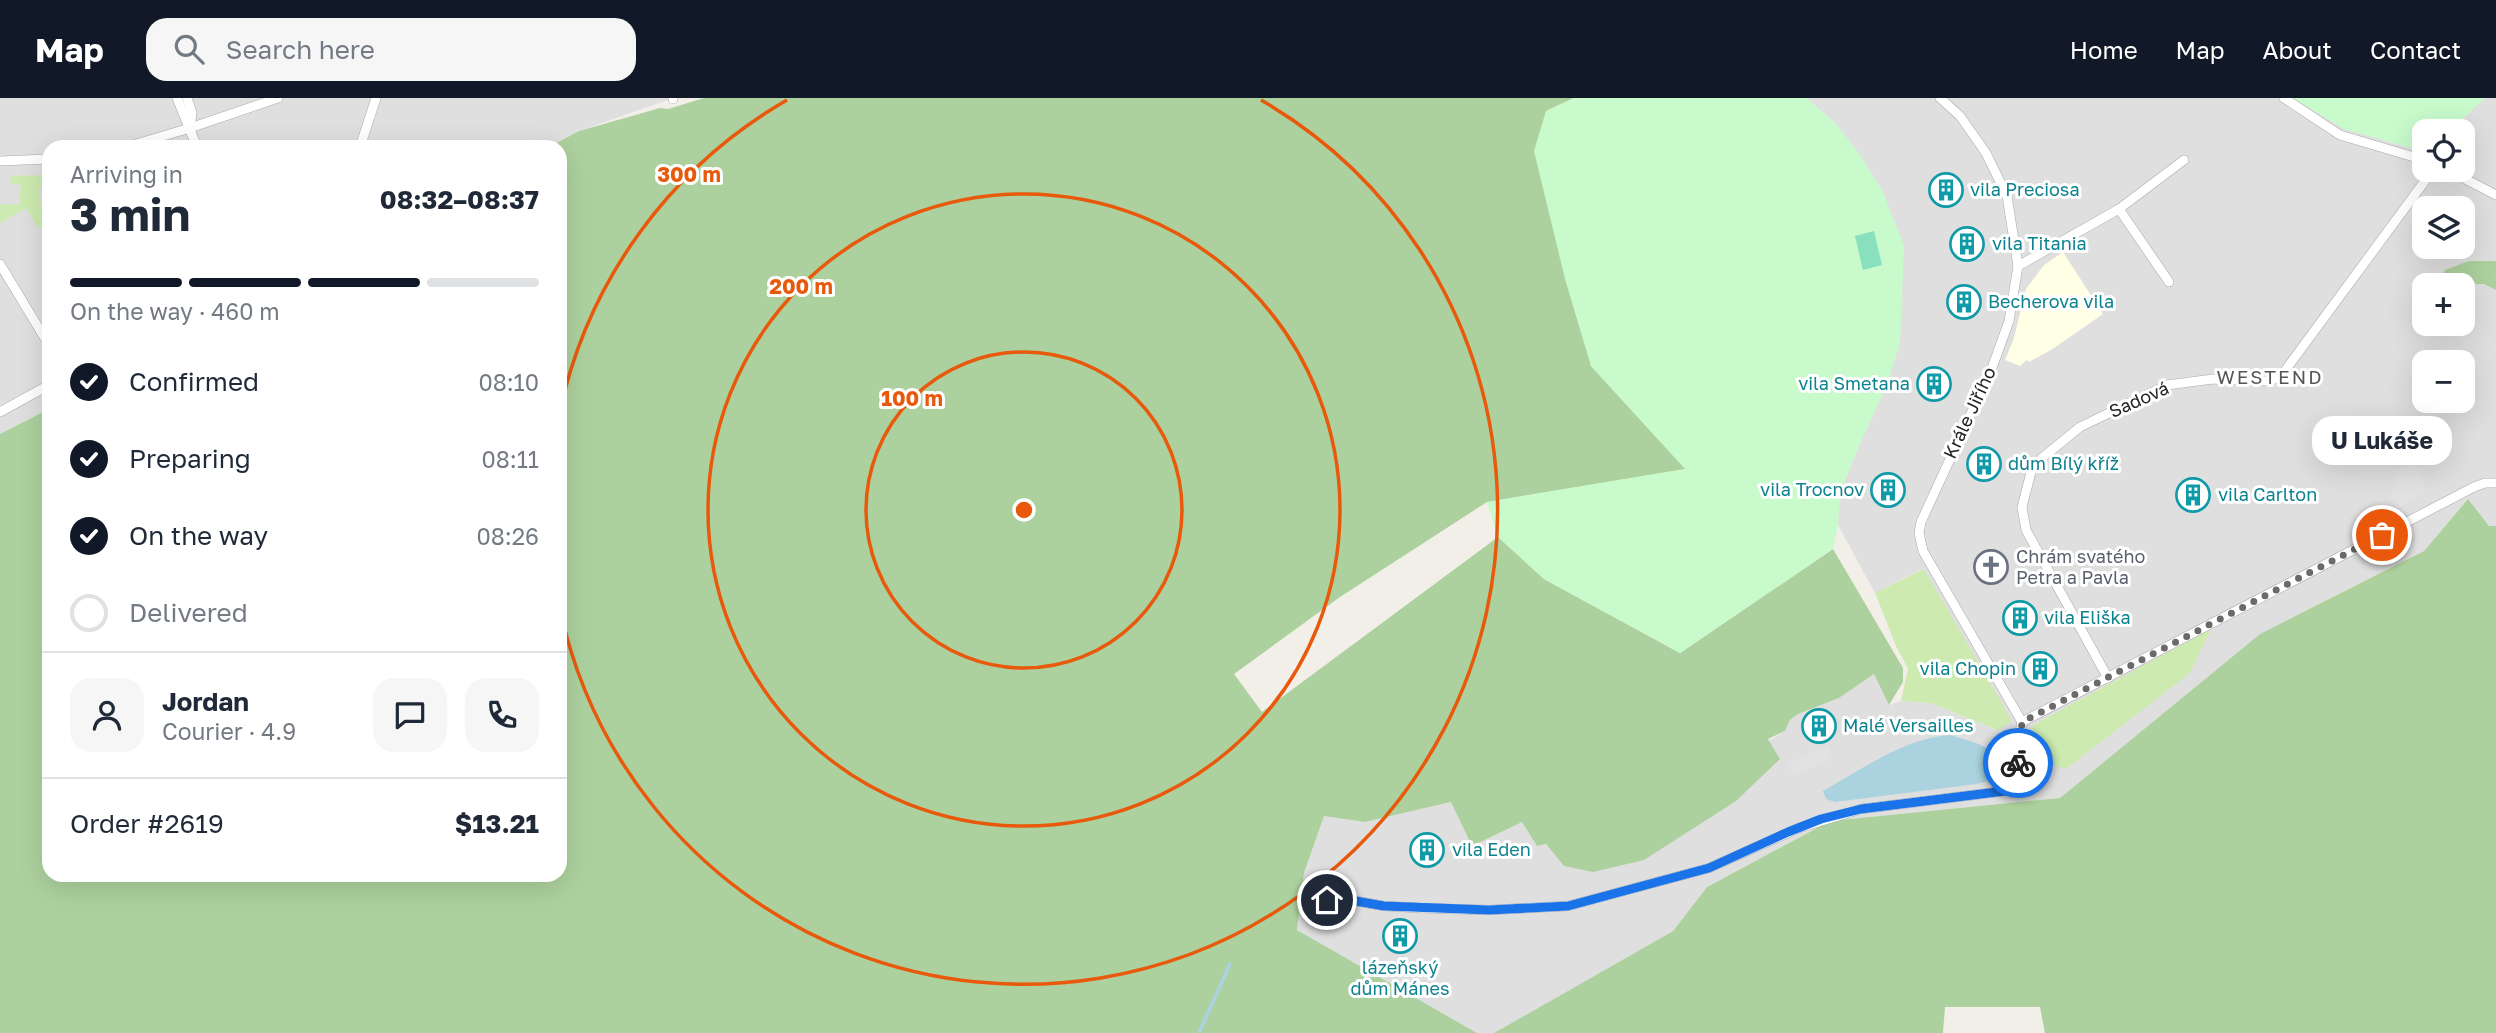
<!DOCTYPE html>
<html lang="en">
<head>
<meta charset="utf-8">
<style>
  body { margin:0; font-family:"Golos Text",sans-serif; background:#f6f6f7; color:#1f2937; height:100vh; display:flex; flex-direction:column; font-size:26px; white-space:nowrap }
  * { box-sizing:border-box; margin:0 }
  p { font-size:23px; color:#747a83 }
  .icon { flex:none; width:38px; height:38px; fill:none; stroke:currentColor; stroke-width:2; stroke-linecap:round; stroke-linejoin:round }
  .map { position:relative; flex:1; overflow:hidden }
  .sheet { position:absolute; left:42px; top:42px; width:525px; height:742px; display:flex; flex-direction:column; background:#fff; border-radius:21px; box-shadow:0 7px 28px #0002 }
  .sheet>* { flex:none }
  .buttons { position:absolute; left:2412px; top:21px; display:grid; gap:14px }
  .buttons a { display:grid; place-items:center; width:63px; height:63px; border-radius:14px; background:#fff; box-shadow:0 7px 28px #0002; font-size:35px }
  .pin { position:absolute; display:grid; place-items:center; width:60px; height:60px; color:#fff; margin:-30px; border:4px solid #fff; border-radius:50%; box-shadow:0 2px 7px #0007 }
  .courier { position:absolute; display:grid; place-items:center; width:70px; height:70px; margin:-35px; border:5px solid #1a73e8; border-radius:50%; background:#fff; color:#222; box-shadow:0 2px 9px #0007 }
  .bubble { position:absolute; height:49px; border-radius:21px; background:#fff; box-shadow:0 7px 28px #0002; font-size:23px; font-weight:700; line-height:49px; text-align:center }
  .head em { font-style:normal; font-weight:700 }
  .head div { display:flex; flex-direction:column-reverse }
  .head { display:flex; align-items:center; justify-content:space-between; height:119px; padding:0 28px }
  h1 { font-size:46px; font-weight:700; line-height:52px }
  .bar { display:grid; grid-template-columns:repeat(4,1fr); gap:10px 7px; align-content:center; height:84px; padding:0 28px }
  .bar i { height:9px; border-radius:5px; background:#e0e1e3 }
  .bar .active { background:#111827 }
  .bar p { grid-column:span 4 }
  .line { display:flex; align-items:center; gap:18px; padding:0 28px; border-top:2px solid #e0e1e3 }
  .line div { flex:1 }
  .round { display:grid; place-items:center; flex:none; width:74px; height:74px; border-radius:21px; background:#f6f6f7 }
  ol { padding:0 28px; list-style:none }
  li { display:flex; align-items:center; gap:21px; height:77px }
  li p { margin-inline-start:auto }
  li .icon { padding:7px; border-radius:50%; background:#111827; color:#fff; stroke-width:4 }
  li:last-child { color:#747a83 }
  li i { width:38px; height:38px; border:4px solid #e0e1e3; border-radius:50% }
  header { display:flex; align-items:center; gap:42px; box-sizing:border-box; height:98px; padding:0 35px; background:#111827; color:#fff }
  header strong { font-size:33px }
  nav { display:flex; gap:38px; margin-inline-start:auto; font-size:24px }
  .search { width:490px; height:63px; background:#f6f6f7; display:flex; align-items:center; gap:18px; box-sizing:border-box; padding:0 24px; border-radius:21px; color:#747a83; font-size:26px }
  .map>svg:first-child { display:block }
  .residential { fill:#e0dfdf; fill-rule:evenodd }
  .education { fill:#ffffe5 }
  .grass { fill:#cdebb0 }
  .forest { fill:#add19e }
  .park { fill:#c8facc }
  .pitch { fill:#88e0be }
  .parking { fill:#e2e2e2 }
  .water { fill:#aad3df }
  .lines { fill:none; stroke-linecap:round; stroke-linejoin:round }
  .stream { stroke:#aad3df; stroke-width:3.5 }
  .minor-casing { stroke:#a9a9a9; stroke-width:10 }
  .minor { stroke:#fff; stroke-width:9 }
  .done { stroke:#6b6a68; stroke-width:7; stroke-dasharray:0 12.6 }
  .route { stroke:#1a73e8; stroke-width:9 }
  .ring { fill:none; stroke:#e8590c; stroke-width:3.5 }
  .labels { text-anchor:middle; stroke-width:6; stroke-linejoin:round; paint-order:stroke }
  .culture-label { font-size:18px; fill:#0d838f; stroke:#fff; text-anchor:start }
  .street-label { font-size:18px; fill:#222; stroke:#fff }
  .worship-label { font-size:18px; fill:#5b616d; stroke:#fff; text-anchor:start }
  .neighbourhood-label { font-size:19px; letter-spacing:2px; fill:#555; stroke:#fff }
  .centre { fill:#e8590c; stroke:#fff; stroke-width:3.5 }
  .ring-label { font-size:21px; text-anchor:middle; font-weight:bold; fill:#e8590c; stroke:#fff; stroke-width:6; stroke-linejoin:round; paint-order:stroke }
</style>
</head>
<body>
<header>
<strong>Map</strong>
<div class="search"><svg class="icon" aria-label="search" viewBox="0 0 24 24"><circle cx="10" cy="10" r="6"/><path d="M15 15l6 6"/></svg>Search here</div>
<nav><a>Home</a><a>Map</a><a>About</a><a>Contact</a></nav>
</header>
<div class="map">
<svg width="2496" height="935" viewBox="0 0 2496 935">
  <rect width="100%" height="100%" fill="#f2efe9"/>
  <!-- residential -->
  <g class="residential">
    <path d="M 0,0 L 673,0 L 579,33 L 549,49 L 49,49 L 49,311 L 0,336 Z"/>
    <path d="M 1806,0 L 2496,0 L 2496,428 L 2489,428 L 2467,402 L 2424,453 L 2260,536 L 2060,700 L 1830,723 L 1707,789 L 1673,833 L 1494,935 L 1477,935 L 1297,832 L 1304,775 L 1324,718 L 1365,724 L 1452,704 L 1522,724 L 1537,748 L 1546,746 L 1564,768 L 1785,633 L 1790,622 L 1798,616 L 1839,600 L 1874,576 L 1890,607 L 1901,603 L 1931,605 L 1997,632 L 1923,471 L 1875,495 L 1838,427 L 1840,395 L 1858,350 L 1888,284 L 1835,25 ZM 2424,33 L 2462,33 L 2462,72 L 2424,72 ZM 2424,110 L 2462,110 L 2462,149 L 2424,149 ZM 2424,187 L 2462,187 L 2462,226 L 2424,226 ZM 2424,264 L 2462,264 L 2462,303 L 2424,303 Z"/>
  </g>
  <!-- education -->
  <path class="education" d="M 2063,154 L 2103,216 L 2051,252 L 2029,264 L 2027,262 L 2020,268 L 2005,262 L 2014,240 L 2026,191 L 2044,167 Z"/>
  <!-- grass -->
  <g class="grass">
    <path d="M 49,77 L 49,88 L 39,90 L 41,110 L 49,109 L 49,125 L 38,130 L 26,110 L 0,125 L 0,106 L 19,107 L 21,87 L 10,86 L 11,78 Z"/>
    <path d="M 1924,471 L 2012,623 L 1997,632 L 1931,605 L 1901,603 L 1908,571 L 1896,548 L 1875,495 Z"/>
    <path d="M 2211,531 L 2190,575 L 2066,671 L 2052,667 L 2026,685 L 2029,672 L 2032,672 L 2033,661 L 2030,660 L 2029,649 L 2033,627 Z"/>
  </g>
  <!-- forest -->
  <g class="forest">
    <path d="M 704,0 L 1574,0 L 1546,13 L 1591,268 L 1686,371 L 1487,404 L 1340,499 L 1234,576 L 1262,614 L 1498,439 L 1544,481 L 1680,555 L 1833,451 L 1903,570 L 1903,584 L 1889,607 L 1874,576 L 1839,600 L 1798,616 L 1790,622 L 1785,633 L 1768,641 L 1780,661 L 1736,703 L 1644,762 L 1593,774 L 1564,768 L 1546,746 L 1537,748 L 1522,724 L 1472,748 L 1451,704 L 1365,724 L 1324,718 L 1304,775 L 1297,832 L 1477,935 L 0,935 L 0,336 L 49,311 L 49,777 L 560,777 L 560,49 L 549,49 L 579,33 L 660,10 L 668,11 Z"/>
    <path d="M 2469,163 L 2496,163 L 2496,192 L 2484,186 L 2435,187 L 2445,172 Z"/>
    <path d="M 2468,401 L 2489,428 L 2496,428 L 2496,935 L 2045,935 L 2040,909 L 1945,909 L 1943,935 L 1494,935 L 1673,833 L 1707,789 L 1830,723 L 2060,700 L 2260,536 L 2424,453 Z"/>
  </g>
  <!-- park -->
  <g class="park">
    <path d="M 1574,0 L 1806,0 L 1835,25 L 1859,55 L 1883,94 L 1904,148 L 1900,245 L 1888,284 L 1858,350 L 1840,395 L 1838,427 L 1833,451 L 1680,555 L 1544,481 L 1498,439 L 1487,404 L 1685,371 L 1591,268 L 1565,181 L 1534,53 L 1546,13 Z"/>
    <path d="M 2292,0 L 2485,0 L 2450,33 L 2424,33 L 2424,54 L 2344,31 Z"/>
  </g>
  <!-- pitch -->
  <path class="pitch" d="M 1874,133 L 1882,167 L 1863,172 L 1855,138 Z"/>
  <!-- parking -->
  <g class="parking">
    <path d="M 2416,365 L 2427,392 L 2405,404 L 2398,414 L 2391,413 L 2398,401 L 2391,402 L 2391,395 L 2396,385 L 2397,371 L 2404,371 Z"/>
    <path d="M 1828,647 L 1831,653 L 1827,662 L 1794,678 L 1788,666 Z"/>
  </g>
  <!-- water -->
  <path class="water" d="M 1950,637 C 1971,644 2012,650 1995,681 L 1977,686 L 1835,704 L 1826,701 L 1823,693 C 1862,671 1905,640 1950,637 Z"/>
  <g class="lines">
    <!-- stream -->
    <path class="stream" d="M 1199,935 L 1230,866"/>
    <!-- minor casing -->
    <g class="minor-casing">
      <g id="minor">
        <path d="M 177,0 L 197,49"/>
        <path d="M 187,0 L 192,15 L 190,30"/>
        <path d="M 673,0 L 673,1"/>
        <path d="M 1940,0 L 1960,18 L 1986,55 L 2007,98 L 2018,168 L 2009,223 L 1992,270 L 1921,424 L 1919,435 L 1923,453 L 2022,624"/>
        <path d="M 2284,0 L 2340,37 L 2424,62"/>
        <path d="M 126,49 L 190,30 L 278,0"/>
        <path d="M 360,49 L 376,0"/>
        <path d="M 0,63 L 49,61"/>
        <path d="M 2448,72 L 2496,97"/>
        <path d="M 2119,111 L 2169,184"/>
        <path d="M 0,166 L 49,247"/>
        <path d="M 2018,168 L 2119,111 L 2184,62"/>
        <path d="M 0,314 L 49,287"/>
        <path d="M 2108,580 L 2026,432 L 2022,409 L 2031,374 L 2042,360 L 2080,329 L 2167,287 L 2213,281 L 2269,283 L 2281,278 L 2433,72"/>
        <path d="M 2022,624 L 2474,389 L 2485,385 L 2496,385"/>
        <path d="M 1313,805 L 1339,800 L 1384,808 L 1421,810 L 1489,812 L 1568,808 L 1709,770 L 1799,730 L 1861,711 L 2005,693 C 2025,676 2016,647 2022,624"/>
      </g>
    </g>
    <!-- minor -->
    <use href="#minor" class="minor"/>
  </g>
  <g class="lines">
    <!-- done -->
    <path class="done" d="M 2018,665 L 2022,624 L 2382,437"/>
    <!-- route -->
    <path class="route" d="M 1327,802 L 1339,800 L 1384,808 L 1489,812 L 1568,808 L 1709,770 L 1788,734 L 1821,721 L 1861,711 L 2005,693 L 2012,687 L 2018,665"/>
  </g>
  <!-- distance rings -->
  <g class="ring">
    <circle cx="1024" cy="412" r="158"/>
    <circle cx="1024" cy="412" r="316"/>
    <path d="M560 313A474 474 0 0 1 787 2M1261 2A474 474 0 1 1 560 511"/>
  </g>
  <!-- icons -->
  <defs>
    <g id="building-ring" transform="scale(1.75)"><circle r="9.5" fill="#fff" stroke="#0f9aa8" stroke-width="1.5"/><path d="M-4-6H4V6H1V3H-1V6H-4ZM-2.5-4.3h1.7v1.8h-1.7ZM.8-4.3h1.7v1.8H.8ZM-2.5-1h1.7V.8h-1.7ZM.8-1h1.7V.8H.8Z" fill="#0f9aa8"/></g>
    <g id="church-ring" transform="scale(1.75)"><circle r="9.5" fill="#fff" stroke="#6b7280" stroke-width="1.5"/><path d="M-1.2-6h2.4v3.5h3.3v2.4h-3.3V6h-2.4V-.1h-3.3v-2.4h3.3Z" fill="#6b7280"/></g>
  </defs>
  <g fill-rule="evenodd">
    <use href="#building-ring" x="1946" y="92"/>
    <use href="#building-ring" x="1967" y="146"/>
    <use href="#building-ring" x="1964" y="204"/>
    <use href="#building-ring" x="1934" y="286"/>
    <use href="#building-ring" x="1984" y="366"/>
    <use href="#building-ring" x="1888" y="392"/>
    <use href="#building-ring" x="2193" y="397"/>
    <use href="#church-ring" x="1991" y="469"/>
    <use href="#building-ring" x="2020" y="520"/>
    <use href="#building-ring" x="2040" y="571"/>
    <use href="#building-ring" x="1819" y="628"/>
    <use href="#building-ring" x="1427" y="752"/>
    <use href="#building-ring" x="1400" y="838"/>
  </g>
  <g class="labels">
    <!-- culture labels -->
    <g class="culture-label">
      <text x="1970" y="98">vila Preciosa</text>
      <text x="1992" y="152">vila Titania</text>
      <text x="1988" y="210">Becherova vila</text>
      <text x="1910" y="292" text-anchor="end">vila Smetana</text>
      <text x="2008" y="372">dům Bílý kříž</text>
      <text x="1864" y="398" text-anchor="end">vila Trocnov</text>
      <text x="2218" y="403">vila Carlton</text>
      <text x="2044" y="526">vila Eliška</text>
      <text x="2016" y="577" text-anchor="end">vila Chopin</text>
      <text x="1843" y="634">Malé Versailles</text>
      <text x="1452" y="758">vila Eden</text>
      <text x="1400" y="876" text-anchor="middle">lázeňský<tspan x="1400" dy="21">dům Mánes</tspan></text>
    </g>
    <!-- street labels -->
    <g class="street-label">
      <text transform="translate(2139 302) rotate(-24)" y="6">Sadová</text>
      <text transform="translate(1970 315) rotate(-65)" y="6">Krále Jiřího</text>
    </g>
    <!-- worship labels -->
    <g class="worship-label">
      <text x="2016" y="465">Chrám svatého<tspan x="2016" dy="21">Petra a Pavla</tspan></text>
    </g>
    <!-- neighbourhood labels -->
    <g class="neighbourhood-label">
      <text x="2270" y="286">WESTEND</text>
    </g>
  </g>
  <circle cx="1024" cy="412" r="10" class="centre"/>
  <g class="ring-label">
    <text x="689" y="84">300 m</text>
    <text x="801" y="196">200 m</text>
    <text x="912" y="308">100 m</text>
  </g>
</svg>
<div class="buttons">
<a><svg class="icon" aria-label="locate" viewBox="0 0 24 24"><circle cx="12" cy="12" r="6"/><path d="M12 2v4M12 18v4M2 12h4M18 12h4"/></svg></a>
<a><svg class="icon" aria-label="layers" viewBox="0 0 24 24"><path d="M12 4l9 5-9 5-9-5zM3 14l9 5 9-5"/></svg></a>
<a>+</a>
<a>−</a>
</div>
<div class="pin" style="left:2382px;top:437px;background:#ea580c"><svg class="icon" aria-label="bag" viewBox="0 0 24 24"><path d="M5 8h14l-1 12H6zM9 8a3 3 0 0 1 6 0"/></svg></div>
<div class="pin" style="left:1327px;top:802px;background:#1f2937"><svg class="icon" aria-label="home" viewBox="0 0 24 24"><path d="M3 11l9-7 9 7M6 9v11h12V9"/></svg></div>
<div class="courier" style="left:2018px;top:665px"><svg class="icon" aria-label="bike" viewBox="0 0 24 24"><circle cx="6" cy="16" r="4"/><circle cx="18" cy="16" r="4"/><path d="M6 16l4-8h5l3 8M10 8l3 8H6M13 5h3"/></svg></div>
<div class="bubble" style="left:2312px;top:318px;width:140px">U Lukáše</div>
<section class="sheet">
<div class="head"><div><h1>3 min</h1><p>Arriving in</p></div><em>08:32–08:37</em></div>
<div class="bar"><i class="active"></i><i class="active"></i><i class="active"></i><i></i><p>On the way · 460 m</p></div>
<ol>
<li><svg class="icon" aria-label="check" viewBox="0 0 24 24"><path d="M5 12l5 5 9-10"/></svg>Confirmed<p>08:10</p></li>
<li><svg class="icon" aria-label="check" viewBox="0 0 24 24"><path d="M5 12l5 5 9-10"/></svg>Preparing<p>08:11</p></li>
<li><svg class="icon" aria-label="check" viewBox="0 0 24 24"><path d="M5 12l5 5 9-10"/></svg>On the way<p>08:26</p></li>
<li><i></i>Delivered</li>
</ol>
<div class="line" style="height:126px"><a class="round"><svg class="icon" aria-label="person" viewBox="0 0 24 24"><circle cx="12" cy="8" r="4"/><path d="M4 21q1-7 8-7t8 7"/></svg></a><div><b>Jordan</b><p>Courier · 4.9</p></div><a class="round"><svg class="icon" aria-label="chat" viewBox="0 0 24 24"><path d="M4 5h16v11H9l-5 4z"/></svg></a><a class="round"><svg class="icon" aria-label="phone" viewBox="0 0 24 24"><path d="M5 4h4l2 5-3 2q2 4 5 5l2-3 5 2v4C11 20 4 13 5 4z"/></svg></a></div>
<div class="line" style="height:91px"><div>Order #2619</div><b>$13.21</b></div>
</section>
</div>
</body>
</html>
